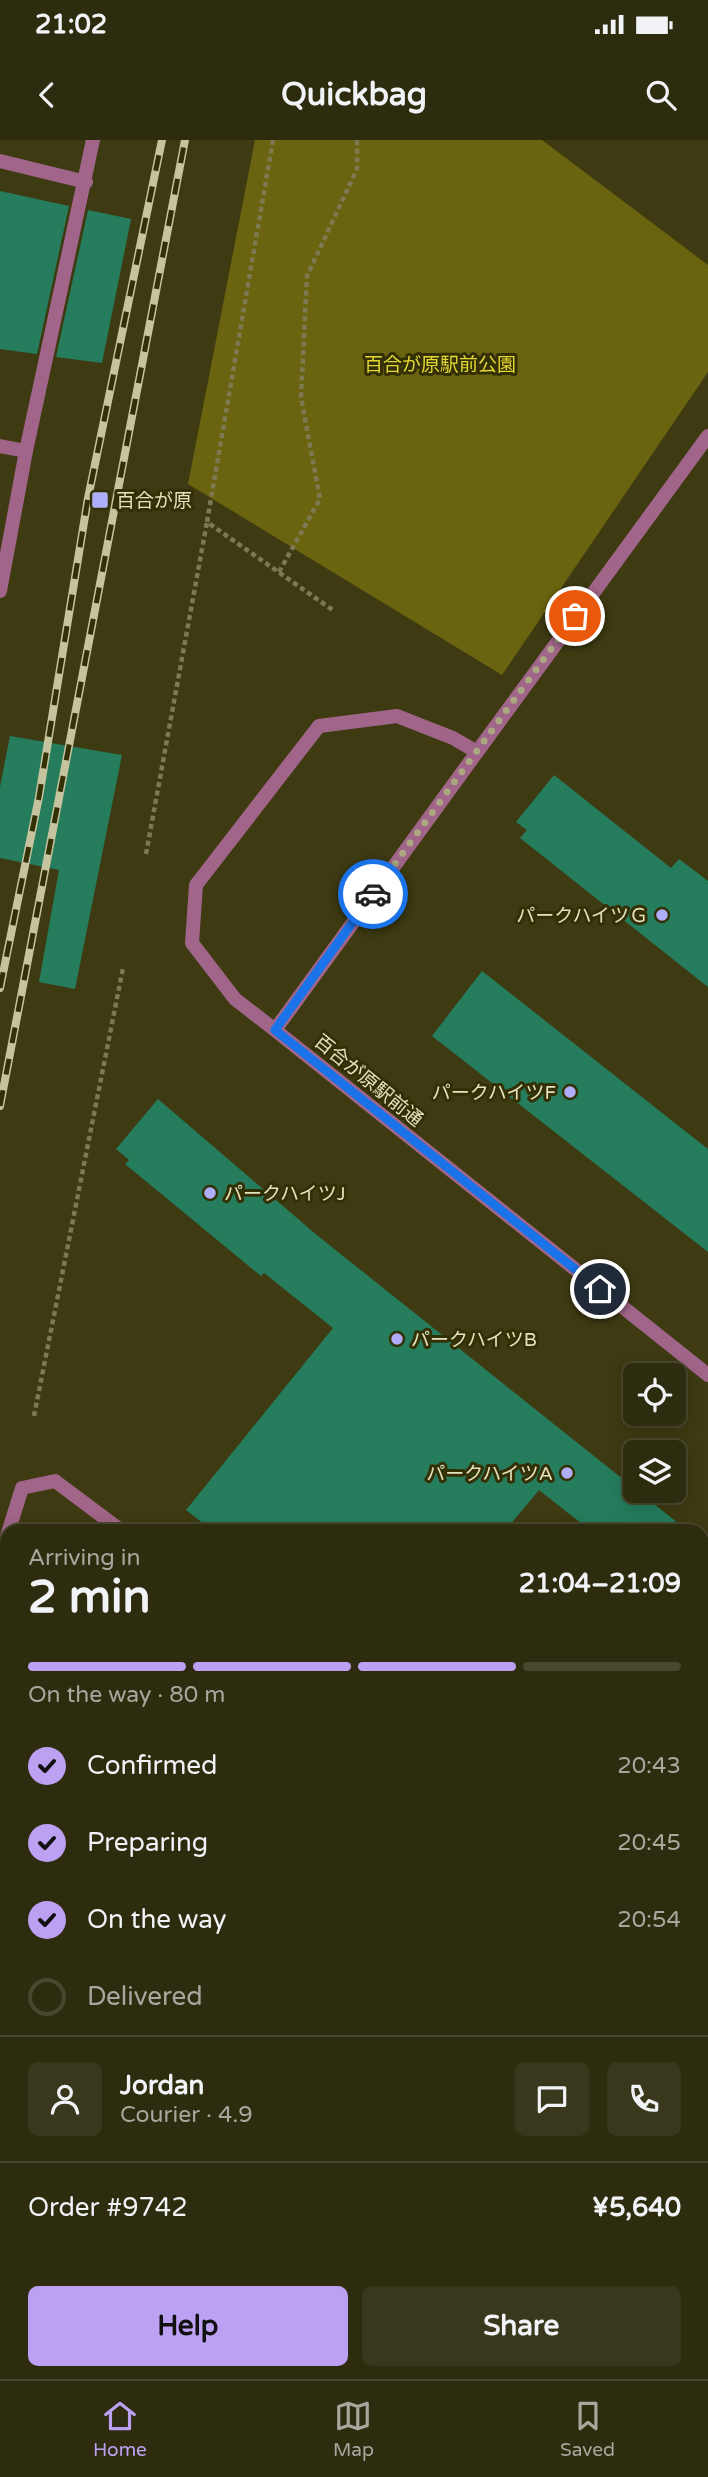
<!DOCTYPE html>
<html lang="en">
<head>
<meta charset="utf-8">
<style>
  body { margin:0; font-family:"Varela Round","Noto Sans JP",sans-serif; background:#3a381c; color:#f1f3f6; height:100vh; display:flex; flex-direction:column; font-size:26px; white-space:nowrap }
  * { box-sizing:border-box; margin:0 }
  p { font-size:23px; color:#a7a79e }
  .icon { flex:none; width:38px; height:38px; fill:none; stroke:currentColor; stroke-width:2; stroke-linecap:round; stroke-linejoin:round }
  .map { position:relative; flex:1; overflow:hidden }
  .details { position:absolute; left:0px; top:1384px; width:709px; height:856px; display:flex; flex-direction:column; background:#2e2c0e; border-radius:21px 21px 0 0; box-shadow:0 4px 18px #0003,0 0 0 2px #49482e }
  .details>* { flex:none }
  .fabs { position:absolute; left:623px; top:1223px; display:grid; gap:14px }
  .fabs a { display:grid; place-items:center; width:63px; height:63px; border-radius:10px; background:#2e2c0e; box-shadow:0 4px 18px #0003,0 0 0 2px #49482e; font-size:35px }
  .pin { position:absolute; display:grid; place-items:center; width:60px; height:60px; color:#fff; margin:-30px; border:4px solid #fff; border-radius:50%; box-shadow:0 2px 7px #0007 }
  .courier { position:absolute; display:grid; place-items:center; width:70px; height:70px; margin:-35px; border:5px solid #1a73e8; border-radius:50%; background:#fff; color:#222; box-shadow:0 2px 9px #0007 }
  .overview em { font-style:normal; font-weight:700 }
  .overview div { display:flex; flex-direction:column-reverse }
  .overview { display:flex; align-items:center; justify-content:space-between; height:119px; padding:0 28px }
  h1 { font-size:46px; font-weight:700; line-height:52px }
  .bar { display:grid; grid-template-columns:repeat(4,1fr); gap:10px 7px; align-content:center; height:84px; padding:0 28px }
  .bar i { height:9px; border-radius:5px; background:#49482e }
  .bar .on { background:#bca0f2 }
  .bar p { grid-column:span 4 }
  .line { display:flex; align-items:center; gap:18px; padding:0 28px; border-top:2px solid #49482e }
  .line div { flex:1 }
  .round { display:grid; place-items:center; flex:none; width:74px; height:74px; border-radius:10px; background:#3a381c }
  ol { padding:0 28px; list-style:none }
  li { display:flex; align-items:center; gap:21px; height:77px }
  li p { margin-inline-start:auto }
  li .icon { padding:7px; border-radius:50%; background:#bca0f2; color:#111; stroke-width:4 }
  li:last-child { color:#a7a79e }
  li i { width:38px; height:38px; border:4px solid #49482e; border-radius:50% }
  .button { display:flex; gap:14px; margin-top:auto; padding:14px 28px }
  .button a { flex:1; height:80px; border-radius:10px; background:#bca0f2; color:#111; font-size:28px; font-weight:700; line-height:80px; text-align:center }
  .button a+a { background:#3a381c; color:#f1f3f6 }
  .status { display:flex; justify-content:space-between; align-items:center; height:49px; padding:0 35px; background:#2e2c0e; direction:ltr }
  .status svg { height:19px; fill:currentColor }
  header { display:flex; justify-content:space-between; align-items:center; height:91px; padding:0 28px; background:#2e2c0e; font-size:32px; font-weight:700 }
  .tab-bar { display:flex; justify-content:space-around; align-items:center; height:98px; border-top:2px solid #49482e; background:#2e2c0e; font-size:19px; color:#a7a79e }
  .tab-bar a { display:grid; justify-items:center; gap:4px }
  .tab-bar .on { color:#bca0f2 }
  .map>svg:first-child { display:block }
  .green { fill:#6a630f }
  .building { fill:#257d5d }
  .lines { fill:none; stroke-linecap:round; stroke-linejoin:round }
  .path { stroke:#7d7a53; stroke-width:4.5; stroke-dasharray:5 3.5; stroke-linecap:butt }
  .minor { stroke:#a06588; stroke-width:14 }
  .tertiary { stroke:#a06588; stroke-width:14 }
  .rail-casing { stroke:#c6c49e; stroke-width:8 }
  .rail { stroke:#343006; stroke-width:5; stroke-dasharray:16; stroke-linecap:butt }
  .done { stroke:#aaa781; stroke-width:7; stroke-dasharray:0 12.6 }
  .route { stroke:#1a73e8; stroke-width:9 }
  .poi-dot { fill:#afaefa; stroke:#343006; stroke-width:2.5 }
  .labels { text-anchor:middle; stroke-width:6; stroke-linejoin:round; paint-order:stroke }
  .park-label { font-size:19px; fill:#e4d734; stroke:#343006 }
  .poi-label { font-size:19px; fill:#e4e2bd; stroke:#343006; text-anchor:start }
  .street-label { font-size:19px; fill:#e4e2bd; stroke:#343006 }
</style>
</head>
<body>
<div class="status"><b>21:02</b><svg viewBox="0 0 49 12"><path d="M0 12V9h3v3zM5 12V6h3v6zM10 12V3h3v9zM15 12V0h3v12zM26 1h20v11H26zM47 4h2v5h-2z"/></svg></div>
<header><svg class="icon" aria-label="back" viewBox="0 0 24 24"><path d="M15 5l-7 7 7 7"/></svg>Quickbag<svg class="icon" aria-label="search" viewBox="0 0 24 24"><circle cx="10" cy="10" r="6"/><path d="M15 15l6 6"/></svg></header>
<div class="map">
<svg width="708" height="2239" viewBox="0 0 708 2239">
  <rect width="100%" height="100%" fill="#3e3a12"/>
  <!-- green -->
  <g class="green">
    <path d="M 255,0 L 542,0 L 708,125 L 708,232 L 502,535 L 188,344 Z"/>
    <path d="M 0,1734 L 7,1738 L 7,1829 L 0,1825 Z"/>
  </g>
  <!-- building -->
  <g class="building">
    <path d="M 0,51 L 69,66 L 37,214 L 0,209 Z"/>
    <path d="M 88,70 L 131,79 L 102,223 L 56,217 Z"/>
    <path d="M 10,596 L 122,615 L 75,849 L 39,842 L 59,730 L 0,718 L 0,647 Z"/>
    <path d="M 554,635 L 671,728 L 679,719 L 708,741 L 708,847 L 520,698 L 527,690 L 516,682 Z"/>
    <path d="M 482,831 L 708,1009 L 708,1112 L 432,896 Z"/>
    <path d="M 158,959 L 318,1096 L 688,1391 L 591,1391 L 539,1350 L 505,1391 L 213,1391 L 186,1370 L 333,1188 L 264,1133 L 261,1136 L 125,1024 L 129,1020 L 116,1009 Z"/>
  </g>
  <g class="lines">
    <!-- path -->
    <g class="path">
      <path d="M 273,0 L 207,382 L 334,471"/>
      <path d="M 279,432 L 320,359 L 301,257 L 307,136 L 357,29 L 357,0"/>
      <path d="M 146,714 L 207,382"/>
      <path d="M 34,1276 L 123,828"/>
    </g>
    <!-- minor -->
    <g class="minor">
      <path d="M 0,21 L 86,42"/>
      <path d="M 0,306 L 26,311"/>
      <path d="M 0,451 L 26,311 L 93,0"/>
      <path d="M 275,890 L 235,859 L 192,803 L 196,745 L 319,586 L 397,576 L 453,598 L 477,612 L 708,296"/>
      <path d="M 0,1419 L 22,1348 L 55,1341 L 122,1391"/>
      <path d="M 702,1544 L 708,1535"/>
      <path d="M 702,1849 L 708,1854"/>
      <path d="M 0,1869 L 7,1874"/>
      <path d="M 537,2233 L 545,2239"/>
      <path d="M 218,2239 L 222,2233"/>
    </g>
    <!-- tertiary -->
    <path class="tertiary" d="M 477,612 L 275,890 L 708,1235"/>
    <!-- rail casing -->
    <g class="rail-casing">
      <g id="rail">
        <path d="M 0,848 L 39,657 L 88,358 L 162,0"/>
        <path d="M 0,966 L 185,0"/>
      </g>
    </g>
    <!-- rail -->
    <use href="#rail" class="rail"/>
  </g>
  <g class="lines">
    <!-- done -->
    <path class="done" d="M 373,754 L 575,476"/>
    <!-- route -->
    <path class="route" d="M 373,754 L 275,890 L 600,1149"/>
  </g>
  <!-- markers -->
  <g class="poi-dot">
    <rect x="91" y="351" width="18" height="18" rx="3.5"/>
    <circle cx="662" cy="775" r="7"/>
    <circle cx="570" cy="952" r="7"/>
    <circle cx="210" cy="1053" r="7"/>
    <circle cx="397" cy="1199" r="7"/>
    <circle cx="567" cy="1333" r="7"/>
  </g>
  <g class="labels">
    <!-- park labels -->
    <g class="park-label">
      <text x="440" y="231">百合が原駅前公園</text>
    </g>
    <!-- poi labels -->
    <g class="poi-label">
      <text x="116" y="367">百合が原</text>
      <text x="648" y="782" text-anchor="end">パークハイツＧ</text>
      <text x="556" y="959" text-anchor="end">パークハイツF</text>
      <text x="224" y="1060">パークハイツJ</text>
      <text x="411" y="1206">パークハイツB</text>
      <text x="553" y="1340" text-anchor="end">パークハイツA</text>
    </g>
    <!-- street labels -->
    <g class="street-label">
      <text transform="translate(369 940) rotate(39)" y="7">百合が原駅前通</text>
    </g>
  </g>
</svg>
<div class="fabs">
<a><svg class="icon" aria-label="locate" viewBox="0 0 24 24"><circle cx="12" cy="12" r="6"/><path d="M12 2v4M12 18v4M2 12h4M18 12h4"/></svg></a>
<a><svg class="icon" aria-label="layers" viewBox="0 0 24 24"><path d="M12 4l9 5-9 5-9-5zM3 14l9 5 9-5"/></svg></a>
</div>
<div class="pin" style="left:575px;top:476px;background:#ea580c"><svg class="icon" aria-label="bag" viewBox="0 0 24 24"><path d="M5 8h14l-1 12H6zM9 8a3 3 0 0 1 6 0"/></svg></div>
<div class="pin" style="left:600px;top:1149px;background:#1f2937"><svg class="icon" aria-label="home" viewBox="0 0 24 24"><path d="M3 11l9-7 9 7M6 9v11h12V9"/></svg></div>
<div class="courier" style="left:373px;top:754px"><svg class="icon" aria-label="car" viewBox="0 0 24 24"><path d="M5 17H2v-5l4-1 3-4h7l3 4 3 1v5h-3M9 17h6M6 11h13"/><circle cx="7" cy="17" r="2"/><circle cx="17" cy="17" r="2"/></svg></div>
<section class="details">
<div class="overview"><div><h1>2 min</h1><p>Arriving in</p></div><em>21:04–21:09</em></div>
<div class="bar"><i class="on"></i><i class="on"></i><i class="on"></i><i></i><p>On the way · 80 m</p></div>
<ol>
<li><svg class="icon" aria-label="check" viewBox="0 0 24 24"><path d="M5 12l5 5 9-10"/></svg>Confirmed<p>20:43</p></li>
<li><svg class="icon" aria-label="check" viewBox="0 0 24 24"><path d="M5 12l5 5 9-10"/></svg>Preparing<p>20:45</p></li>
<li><svg class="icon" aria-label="check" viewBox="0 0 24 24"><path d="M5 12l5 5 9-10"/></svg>On the way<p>20:54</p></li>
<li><i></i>Delivered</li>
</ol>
<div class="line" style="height:126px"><a class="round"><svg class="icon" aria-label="person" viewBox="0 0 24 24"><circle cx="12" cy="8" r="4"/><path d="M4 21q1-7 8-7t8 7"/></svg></a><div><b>Jordan</b><p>Courier · 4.9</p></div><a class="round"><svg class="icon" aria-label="chat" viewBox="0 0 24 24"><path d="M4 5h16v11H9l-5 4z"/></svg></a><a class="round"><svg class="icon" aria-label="phone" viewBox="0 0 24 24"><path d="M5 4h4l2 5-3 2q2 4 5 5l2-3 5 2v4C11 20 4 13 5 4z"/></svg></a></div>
<div class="line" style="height:91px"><div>Order #9742</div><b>¥5,640</b></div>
<div class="button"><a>Help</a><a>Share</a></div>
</section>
</div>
<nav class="tab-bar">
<a class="on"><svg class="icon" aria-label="home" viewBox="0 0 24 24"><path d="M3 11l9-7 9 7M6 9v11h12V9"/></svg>Home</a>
<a><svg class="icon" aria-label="map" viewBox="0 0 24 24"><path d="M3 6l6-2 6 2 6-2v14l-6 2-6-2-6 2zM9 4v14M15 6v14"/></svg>Map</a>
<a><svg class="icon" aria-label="saved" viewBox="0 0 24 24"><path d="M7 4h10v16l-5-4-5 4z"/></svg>Saved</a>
</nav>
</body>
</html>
